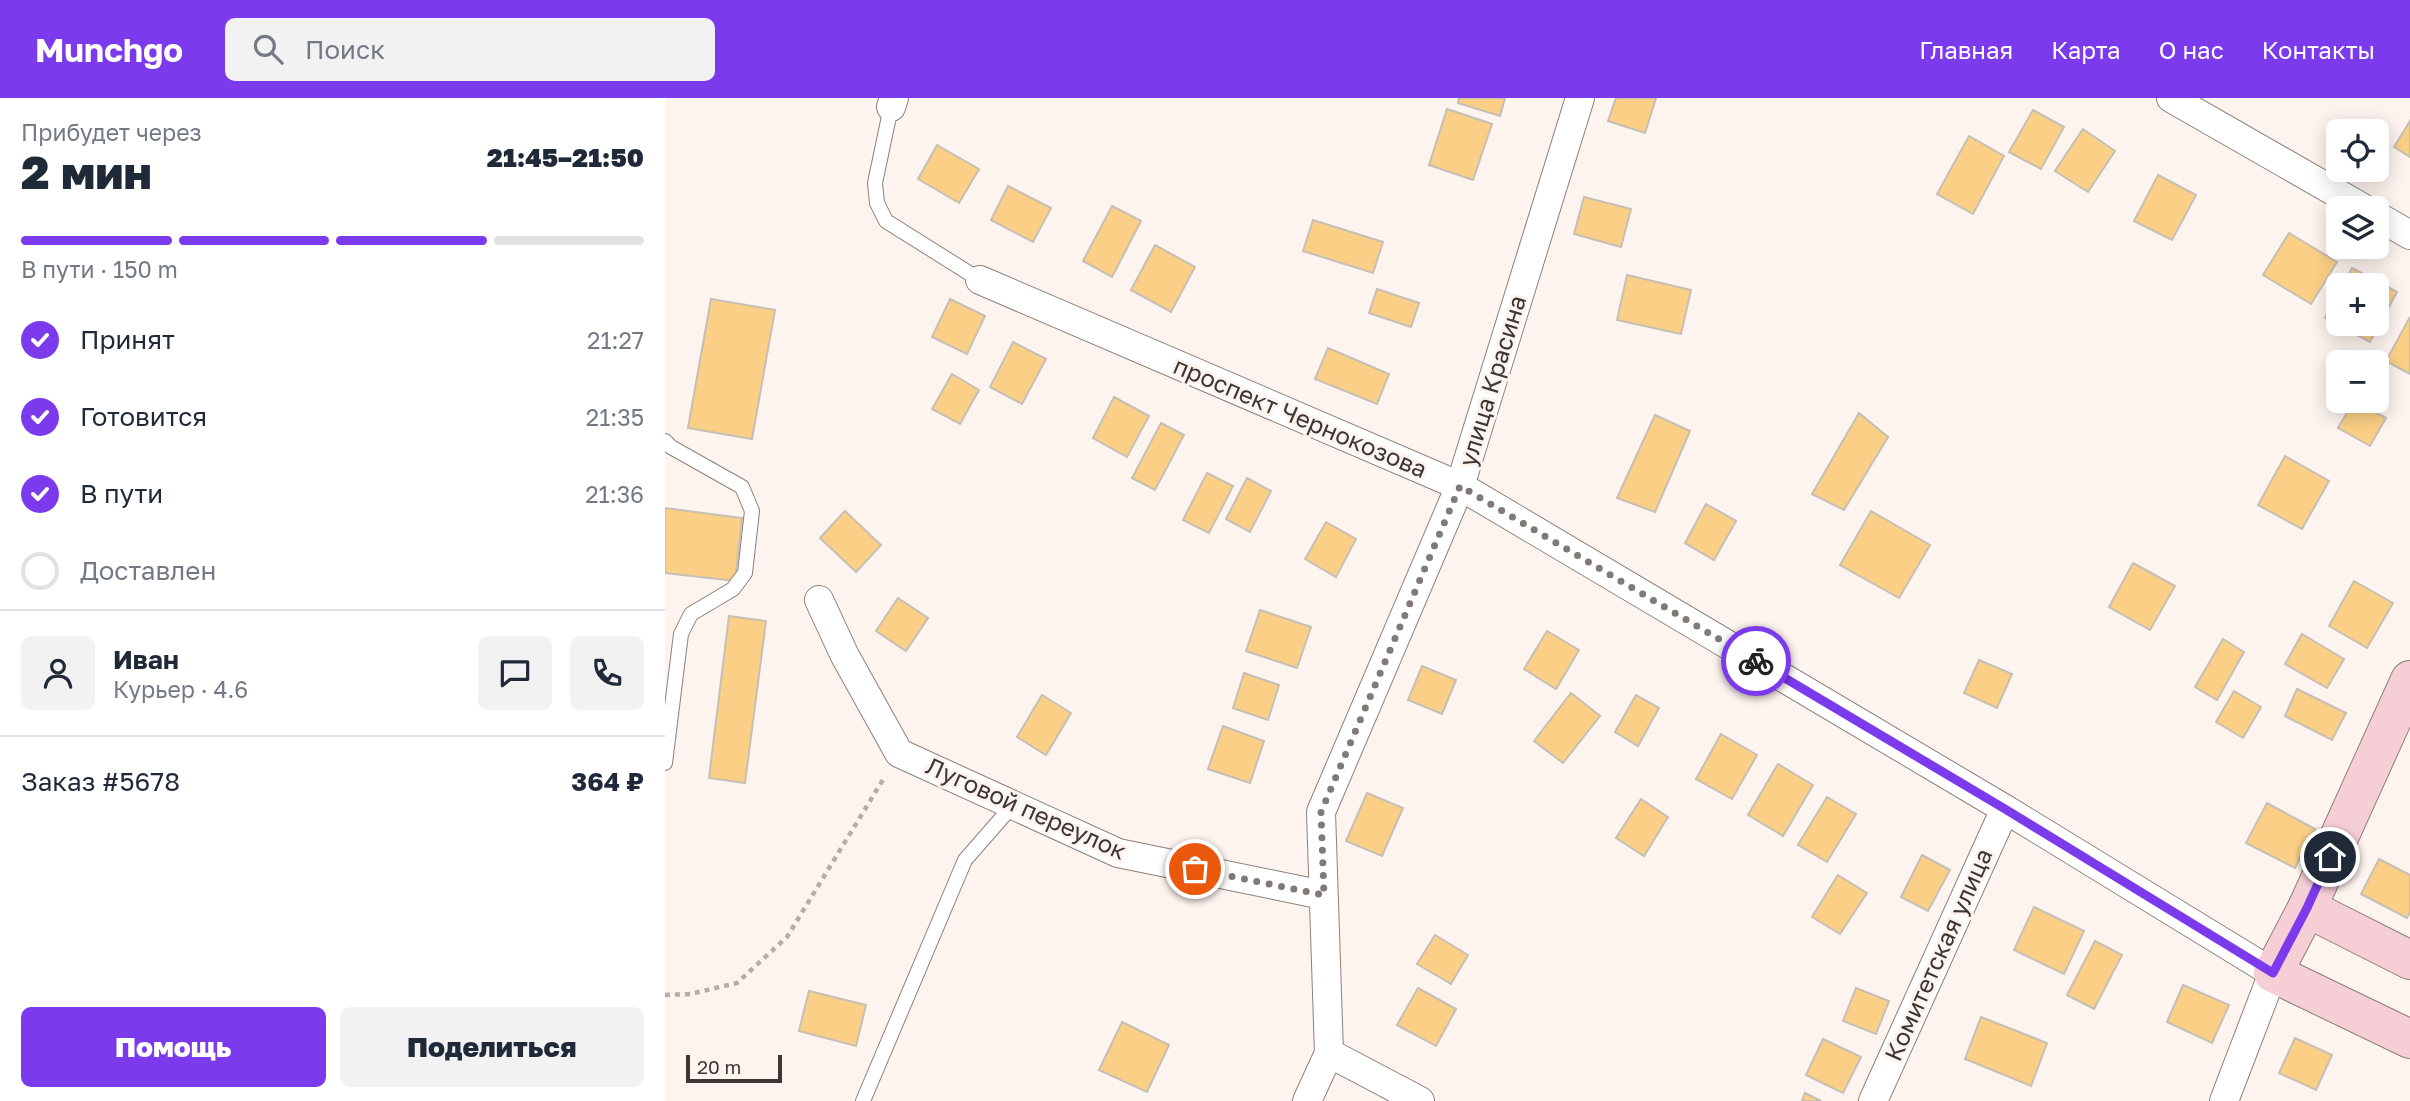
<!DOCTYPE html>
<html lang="ru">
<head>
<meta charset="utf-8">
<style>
  body { margin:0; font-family:"Golos Text",sans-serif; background:#f2f2f3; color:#1f2937; height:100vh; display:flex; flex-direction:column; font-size:26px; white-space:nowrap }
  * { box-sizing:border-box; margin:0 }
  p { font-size:23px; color:#747a83 }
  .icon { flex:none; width:38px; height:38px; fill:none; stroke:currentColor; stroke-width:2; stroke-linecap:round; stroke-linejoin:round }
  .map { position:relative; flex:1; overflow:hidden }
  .panel { display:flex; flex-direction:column; background:#fff; width:665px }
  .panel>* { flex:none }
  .fabs { position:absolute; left:1661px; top:21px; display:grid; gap:14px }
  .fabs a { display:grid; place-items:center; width:63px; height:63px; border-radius:10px; background:#fff; box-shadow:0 4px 18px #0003; font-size:35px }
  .scale { position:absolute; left:21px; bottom:18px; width:96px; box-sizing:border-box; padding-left:7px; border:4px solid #3c3735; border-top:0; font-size:19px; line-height:24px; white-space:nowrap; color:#3c3735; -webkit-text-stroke:5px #fdf3ef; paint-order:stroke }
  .pin { position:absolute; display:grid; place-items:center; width:60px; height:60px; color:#fff; margin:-30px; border:4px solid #fff; border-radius:50%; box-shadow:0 2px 7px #0007 }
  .courier { position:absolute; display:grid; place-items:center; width:70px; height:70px; margin:-35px; border:5px solid #7c3aed; border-radius:50%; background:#fff; color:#222; box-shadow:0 2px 9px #0007 }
  .overview em { font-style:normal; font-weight:800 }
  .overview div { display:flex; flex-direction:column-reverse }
  .overview { display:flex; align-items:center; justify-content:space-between; height:119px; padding:0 21px }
  h1 { font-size:46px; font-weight:800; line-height:52px }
  .bar { display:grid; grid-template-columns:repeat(4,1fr); gap:10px 7px; align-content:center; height:84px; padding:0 21px }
  .bar i { height:9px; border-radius:5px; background:#e0e1e3 }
  .bar .current { background:#7c3aed }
  .bar p { grid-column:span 4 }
  .line { display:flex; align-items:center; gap:18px; padding:0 21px; border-top:2px solid #e0e1e3 }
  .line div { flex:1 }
  .round { display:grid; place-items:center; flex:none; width:74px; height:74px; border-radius:10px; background:#f2f2f3 }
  ol { padding:0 21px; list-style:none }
  li { display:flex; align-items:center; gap:21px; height:77px }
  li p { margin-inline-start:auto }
  li .icon { padding:7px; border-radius:50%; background:#7c3aed; color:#fff; stroke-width:4 }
  li:last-child { color:#747a83 }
  li i { width:38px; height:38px; border:4px solid #e0e1e3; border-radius:50% }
  .cta { display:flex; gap:14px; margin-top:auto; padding:14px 21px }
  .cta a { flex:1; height:80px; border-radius:10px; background:#7c3aed; color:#fff; font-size:28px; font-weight:800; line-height:80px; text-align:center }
  .cta a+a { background:#f2f2f3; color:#1f2937 }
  header { display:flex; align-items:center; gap:42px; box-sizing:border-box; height:98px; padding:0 35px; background:#7c3aed; color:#fff }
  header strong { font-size:33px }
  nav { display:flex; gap:38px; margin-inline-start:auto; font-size:24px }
  .search { width:490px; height:63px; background:#f2f2f3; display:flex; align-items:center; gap:18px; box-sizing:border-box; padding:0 24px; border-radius:10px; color:#747a83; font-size:26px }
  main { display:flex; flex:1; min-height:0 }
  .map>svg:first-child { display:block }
  .building { fill:#fbd086; stroke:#c5bfb4; stroke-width:2 }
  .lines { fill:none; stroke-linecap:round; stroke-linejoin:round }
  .lane-casing { stroke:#8c817c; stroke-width:16 }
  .street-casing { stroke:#8c817c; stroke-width:30 }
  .secondary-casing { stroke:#8c817c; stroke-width:40 }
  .path { stroke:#b6adaa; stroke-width:4.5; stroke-dasharray:5 5; stroke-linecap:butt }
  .lane { stroke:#fff; stroke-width:14 }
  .street { stroke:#fff; stroke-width:28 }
  .secondary { stroke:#f6ced6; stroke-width:38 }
  .done { stroke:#807976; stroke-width:7; stroke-dasharray:0 12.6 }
  .route { stroke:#7c3aed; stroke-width:9 }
  .labels { text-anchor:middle; stroke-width:6; stroke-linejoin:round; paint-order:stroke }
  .street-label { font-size:24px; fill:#3c3735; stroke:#fdf3ef }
</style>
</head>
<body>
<header>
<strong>Munchgo</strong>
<div class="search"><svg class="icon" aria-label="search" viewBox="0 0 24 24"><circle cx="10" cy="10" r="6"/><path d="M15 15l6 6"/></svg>Поиск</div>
<nav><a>Главная</a><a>Карта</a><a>О нас</a><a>Контакты</a></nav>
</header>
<main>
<section class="panel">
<div class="overview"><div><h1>2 мин</h1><p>Прибудет через</p></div><em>21:45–21:50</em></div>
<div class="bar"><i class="current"></i><i class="current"></i><i class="current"></i><i></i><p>В пути · 150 m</p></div>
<ol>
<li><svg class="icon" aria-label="check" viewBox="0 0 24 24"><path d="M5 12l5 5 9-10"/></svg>Принят<p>21:27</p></li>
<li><svg class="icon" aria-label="check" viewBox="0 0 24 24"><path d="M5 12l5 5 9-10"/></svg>Готовится<p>21:35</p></li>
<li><svg class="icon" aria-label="check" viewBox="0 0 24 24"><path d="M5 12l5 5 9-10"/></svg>В пути<p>21:36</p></li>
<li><i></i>Доставлен</li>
</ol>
<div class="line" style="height:126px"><a class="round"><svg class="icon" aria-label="person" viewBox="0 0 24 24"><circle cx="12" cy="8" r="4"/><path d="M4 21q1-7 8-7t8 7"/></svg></a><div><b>Иван</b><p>Курьер · 4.6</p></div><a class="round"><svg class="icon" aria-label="chat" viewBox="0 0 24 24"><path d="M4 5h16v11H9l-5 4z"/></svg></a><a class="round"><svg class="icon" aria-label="phone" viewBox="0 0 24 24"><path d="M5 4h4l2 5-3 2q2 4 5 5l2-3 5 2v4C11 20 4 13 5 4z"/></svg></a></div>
<div class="line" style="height:91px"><div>Заказ #5678</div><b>364 ₽</b></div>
<div class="cta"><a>Помощь</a><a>Поделиться</a></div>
</section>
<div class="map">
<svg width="1745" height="1003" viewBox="0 0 1745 1003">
  <rect width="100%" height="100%" fill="#fdf3ef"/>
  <!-- building -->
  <g class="building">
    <path d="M 794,0 L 840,0 L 835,18 L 793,5 Z"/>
    <path d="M 951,0 L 991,0 L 980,35 L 943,23 Z"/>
    <path d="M 782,11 L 827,26 L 808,82 L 764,67 Z"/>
    <path d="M 1368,12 L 1399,29 L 1376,71 L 1344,54 Z"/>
    <path d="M 1745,23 L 1745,59 L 1729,49 Z"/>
    <path d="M 1418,31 L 1450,53 L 1423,94 L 1390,73 Z"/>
    <path d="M 1304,38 L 1339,58 L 1308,116 L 1272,96 Z"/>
    <path d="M 272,47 L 314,71 L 294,105 L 253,81 Z"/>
    <path d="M 1493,77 L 1531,97 L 1507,142 L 1469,123 Z"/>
    <path d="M 343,88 L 386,110 L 368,144 L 326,122 Z"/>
    <path d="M 919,99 L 966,111 L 956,149 L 909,136 Z"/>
    <path d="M 447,108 L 476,123 L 447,179 L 418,163 Z"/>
    <path d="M 648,122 L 718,144 L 708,175 L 638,153 Z"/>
    <path d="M 1624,135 L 1672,164 L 1646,206 L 1598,177 Z"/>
    <path d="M 490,147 L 530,169 L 506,214 L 466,192 Z"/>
    <path d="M 1687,170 L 1732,194 L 1705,244 L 1660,220 L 1673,196 L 1673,226 L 1712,226 L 1712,187 L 1678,187 Z"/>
    <path d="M 962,177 L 1026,192 L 1016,236 L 952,222 Z"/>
    <path d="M 712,191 L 754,205 L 746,229 L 704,215 Z"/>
    <path d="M 46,201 L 110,212 L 87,341 L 23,330 Z"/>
    <path d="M 285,201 L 320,218 L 302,256 L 267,239 Z"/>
    <path d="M 1745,219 L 1745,276 L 1721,263 Z"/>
    <path d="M 348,244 L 381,261 L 357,306 L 325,289 Z"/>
    <path d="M 663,250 L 724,276 L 712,306 L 650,281 Z"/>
    <path d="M 287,276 L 314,292 L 295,326 L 267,311 Z"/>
    <path d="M 449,299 L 484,318 L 462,359 L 428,340 Z"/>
    <path d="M 1689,303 L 1721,320 L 1705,348 L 1673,330 Z"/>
    <path d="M 1194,315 L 1223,339 L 1179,412 L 1147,396 Z"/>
    <path d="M 990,317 L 1025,333 L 990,414 L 952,400 Z"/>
    <path d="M 496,325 L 519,337 L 490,392 L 467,380 Z"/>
    <path d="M 1620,358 L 1664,383 L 1637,431 L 1593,407 Z"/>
    <path d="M 542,375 L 568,388 L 544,435 L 518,422 Z"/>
    <path d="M 582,380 L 606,393 L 585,434 L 561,421 Z"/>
    <path d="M 1041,406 L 1071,423 L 1049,462 L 1020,445 Z"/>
    <path d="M 0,410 L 77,420 L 70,483 L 0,475 Z"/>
    <path d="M 180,413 L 216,447 L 191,474 L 155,440 Z"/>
    <path d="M 1206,413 L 1265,447 L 1234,500 L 1175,467 Z"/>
    <path d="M 661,424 L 691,441 L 671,479 L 640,461 Z"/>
    <path d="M 1468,465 L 1510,488 L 1485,532 L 1444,509 Z"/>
    <path d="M 1689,483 L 1728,505 L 1702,550 L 1664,528 Z"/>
    <path d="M 233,500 L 263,520 L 241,553 L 211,533 Z"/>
    <path d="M 595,512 L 646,529 L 632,570 L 581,553 Z"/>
    <path d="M 64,518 L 101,523 L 80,685 L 44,680 Z"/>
    <path d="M 882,533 L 914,552 L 891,591 L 859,571 Z"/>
    <path d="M 1637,536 L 1679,561 L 1662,590 L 1620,566 Z"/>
    <path d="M 1558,541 L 1579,554 L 1552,602 L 1530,589 Z"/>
    <path d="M 1314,562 L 1347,576 L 1332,610 L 1299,595 Z"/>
    <path d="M 757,568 L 791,582 L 777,616 L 743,602 Z"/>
    <path d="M 579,575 L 614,587 L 603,622 L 568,610 Z"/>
    <path d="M 1632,591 L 1681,615 L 1667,642 L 1620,618 Z"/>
    <path d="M 1569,593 L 1596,609 L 1578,640 L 1551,624 Z"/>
    <path d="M 906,595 L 935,618 L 898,665 L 869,643 Z"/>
    <path d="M 377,597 L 406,615 L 381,657 L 352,639 Z"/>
    <path d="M 971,597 L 994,610 L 973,648 L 950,634 Z"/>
    <path d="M 558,628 L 599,643 L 585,685 L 543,671 Z"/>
    <path d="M 1056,636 L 1092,657 L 1067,701 L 1031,681 Z"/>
    <path d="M 1113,666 L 1148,687 L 1118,738 L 1083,717 Z"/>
    <path d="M 702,695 L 738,710 L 717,758 L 681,743 Z"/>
    <path d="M 1162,699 L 1191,716 L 1162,764 L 1133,747 Z"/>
    <path d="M 976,701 L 1003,719 L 979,758 L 951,740 Z"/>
    <path d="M 1602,705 L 1650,731 L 1630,770 L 1581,745 Z"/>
    <path d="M 1257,757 L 1285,772 L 1263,813 L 1236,799 Z"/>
    <path d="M 1714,761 L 1745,777 L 1745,814 L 1742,820 L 1696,796 Z"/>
    <path d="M 1173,777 L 1202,795 L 1175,836 L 1147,819 Z"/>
    <path d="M 1369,809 L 1419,833 L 1399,876 L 1349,852 Z"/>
    <path d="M 770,837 L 803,857 L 786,886 L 752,866 Z"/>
    <path d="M 1430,843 L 1457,857 L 1429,911 L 1402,897 Z"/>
    <path d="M 1518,887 L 1564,907 L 1547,945 L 1502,924 Z"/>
    <path d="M 753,890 L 791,911 L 771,948 L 732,927 Z"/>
    <path d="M 1191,890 L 1224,903 L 1211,936 L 1178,923 Z"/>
    <path d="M 144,893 L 201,907 L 191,948 L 134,933 Z"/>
    <path d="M 1316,919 L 1382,945 L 1366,988 L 1300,961 Z"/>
    <path d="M 457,924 L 504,947 L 482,994 L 434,972 Z"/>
    <path d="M 1630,940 L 1667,957 L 1651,992 L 1614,975 Z"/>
    <path d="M 1158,941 L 1196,959 L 1178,995 L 1141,977 Z"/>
    <path d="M 1140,995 L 1156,1003 L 1137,1003 Z"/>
  </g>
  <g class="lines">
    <!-- lane casing -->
    <g class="lane-casing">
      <g id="lane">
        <path d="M 226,9 L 210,85 L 212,105 L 221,123 L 315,182"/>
        <path d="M 0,343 L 6,349 L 77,389 L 87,413 L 80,475 L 68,491 L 26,516 L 16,536 L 0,665"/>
        <path d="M 198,1003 L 300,762 L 348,707"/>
      </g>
    </g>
    <!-- street casing -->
    <g class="street-casing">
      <g id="street">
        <path d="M 1506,0 L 1698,110"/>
        <path d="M 226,9 L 229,0"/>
        <path d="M 1712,118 L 1745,137"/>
        <path d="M 315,182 L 795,388 L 1340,711 L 1608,875 L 1559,1003"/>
        <path d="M 154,502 L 180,558 L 234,655 L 453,755 L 658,797"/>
        <path d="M 664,955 L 755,1003"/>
        <path d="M 642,1003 L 664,955 L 656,714 L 795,388 L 915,0"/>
        <path d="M 1208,1003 L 1340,711"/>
      </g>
    </g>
    <!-- secondary casing -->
    <g class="secondary-casing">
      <g id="secondary">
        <path d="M 1745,582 L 1642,810 L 1608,875 L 1745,941"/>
        <path d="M 1642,810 L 1745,862"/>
      </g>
    </g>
    <!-- path -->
    <path class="path" d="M 0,897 L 25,896 L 72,885 L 122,839 L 219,680"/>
    <!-- lane -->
    <use href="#lane" class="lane"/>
    <!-- street -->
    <use href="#street" class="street"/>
    <!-- secondary -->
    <use href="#secondary" class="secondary"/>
  </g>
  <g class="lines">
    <!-- done -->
    <path class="done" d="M 530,771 L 659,797 L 656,714 L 795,388 L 1091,563"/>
    <!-- route -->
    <path class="route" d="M 1091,563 L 1340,711 L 1608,875 L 1642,810 L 1665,759"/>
  </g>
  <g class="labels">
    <!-- street labels -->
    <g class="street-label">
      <text transform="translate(828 283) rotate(-73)" y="8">улица Красина</text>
      <text transform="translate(635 320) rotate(23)" y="8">проспект Чернокозова</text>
      <text transform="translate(361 711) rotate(24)" y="8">Луговой переулок</text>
      <text transform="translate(1274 857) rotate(-66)" y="8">Комитетская улица</text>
    </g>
  </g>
</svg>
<div class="fabs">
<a><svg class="icon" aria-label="locate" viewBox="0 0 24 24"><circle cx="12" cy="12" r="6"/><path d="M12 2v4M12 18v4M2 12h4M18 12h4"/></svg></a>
<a><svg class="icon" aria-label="layers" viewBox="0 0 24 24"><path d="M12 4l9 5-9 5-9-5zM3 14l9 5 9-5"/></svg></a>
<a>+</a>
<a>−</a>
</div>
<div class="scale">20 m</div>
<div class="pin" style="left:530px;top:771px;background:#ea580c"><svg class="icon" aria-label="bag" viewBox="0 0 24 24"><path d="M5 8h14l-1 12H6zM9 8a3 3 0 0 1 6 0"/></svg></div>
<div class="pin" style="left:1665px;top:759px;background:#1f2937"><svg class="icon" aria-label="home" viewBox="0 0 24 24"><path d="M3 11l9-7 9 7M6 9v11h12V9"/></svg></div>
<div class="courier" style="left:1091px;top:563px"><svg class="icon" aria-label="bike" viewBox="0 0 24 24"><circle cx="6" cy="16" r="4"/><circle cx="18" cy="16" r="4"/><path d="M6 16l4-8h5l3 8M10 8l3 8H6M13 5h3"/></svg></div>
</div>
</main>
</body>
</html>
